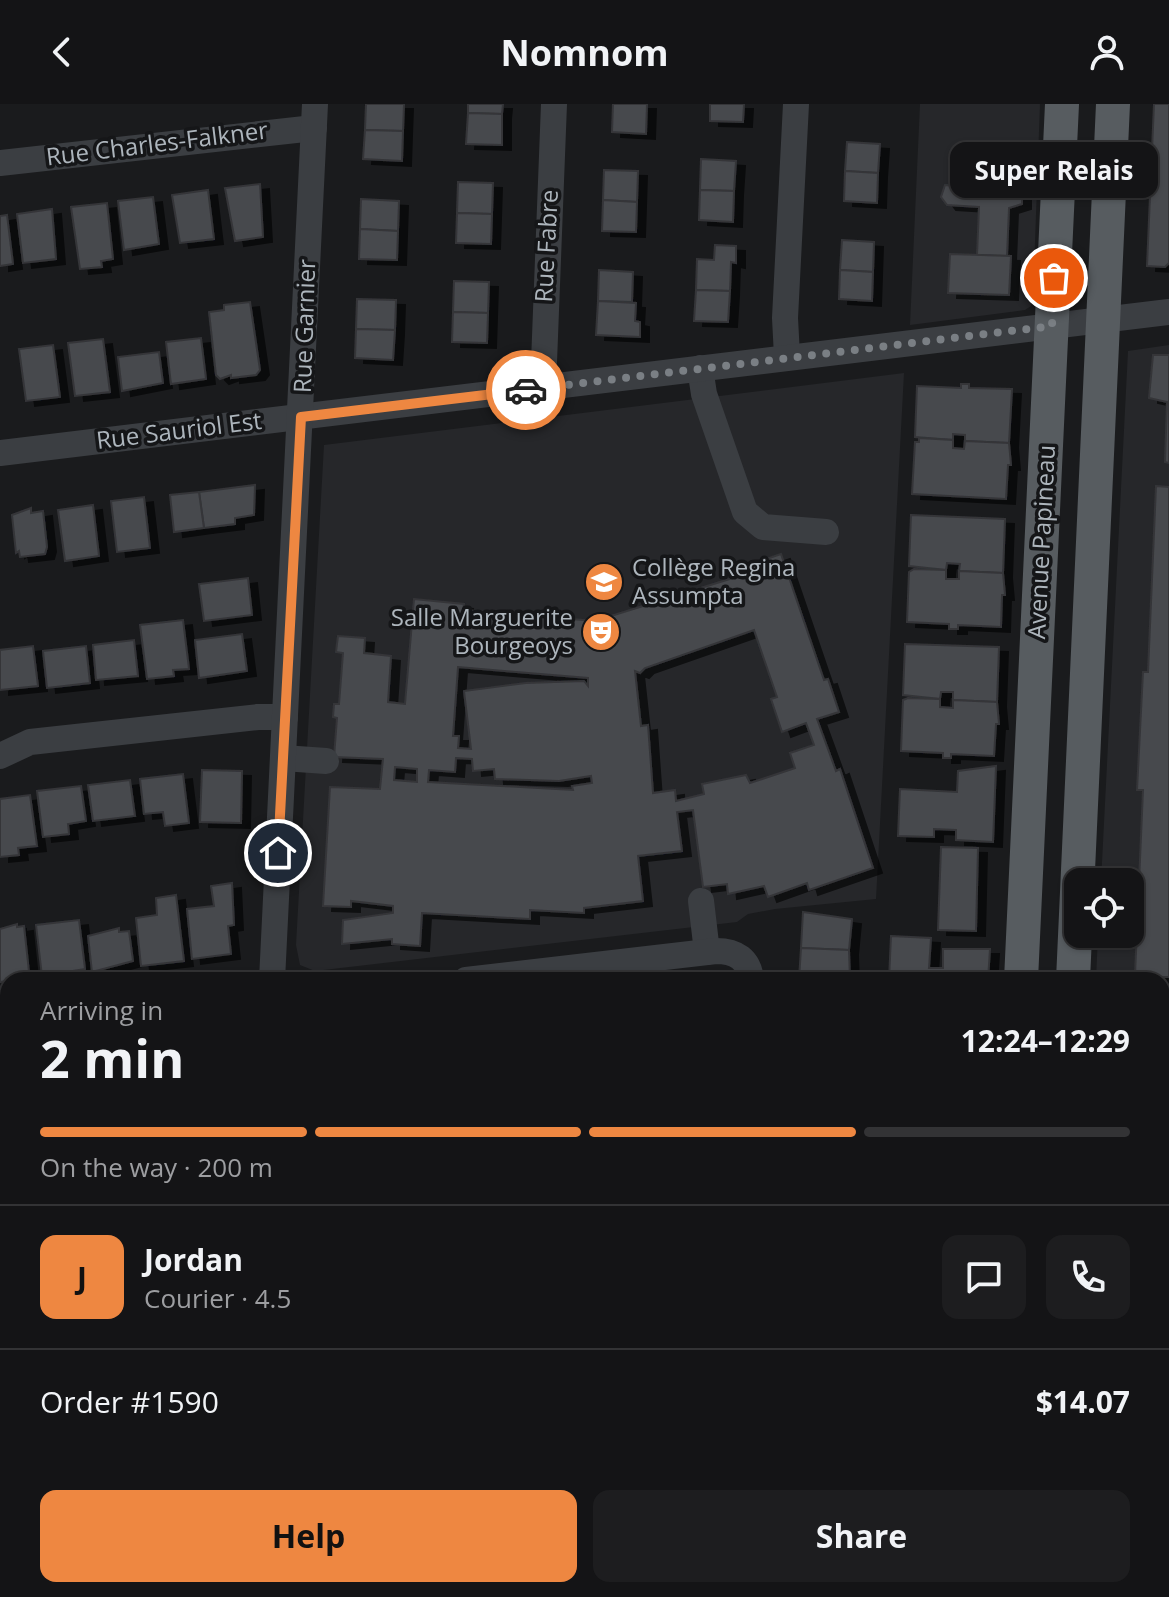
<!DOCTYPE html>
<html lang="en">
<head>
<meta charset="utf-8">
<style>
  body { margin:0; font-family:"Open Sans",sans-serif; background:#1d1d1f; color:#f1f3f6; height:100vh; display:flex; flex-direction:column; font-size:30px; white-space:nowrap }
  * { box-sizing:border-box; margin:0 }
  p { font-size:26px; color:#9d9ea1 }
  .icon { flex:none; width:44px; height:44px; fill:none; stroke:currentColor; stroke-width:2; stroke-linecap:round; stroke-linejoin:round }
  .map { position:relative; flex:1; overflow:hidden }
  .sheet { position:absolute; left:0px; top:868px; width:1170px; height:626px; display:flex; flex-direction:column; background:#141416; border-radius:24px 24px 0 0; box-shadow:0 2px 6px #0004,0 0 0 2px #333335 }
  .sheet>* { flex:none }
  .fabs { position:absolute; left:1064px; top:764px; display:grid; gap:16px }
  .fabs a { display:grid; place-items:center; width:80px; height:80px; border-radius:16px; background:#141416; box-shadow:0 2px 6px #0004,0 0 0 2px #333335; font-size:40px }
  .pin { position:absolute; display:grid; place-items:center; width:68px; height:68px; color:#fff; margin:-34px; border:4px solid #fff; border-radius:50%; box-shadow:0 2px 8px #0007 }
  .courier { position:absolute; display:grid; place-items:center; width:80px; height:80px; margin:-40px; border:6px solid #ee8741; border-radius:50%; background:#fff; color:#222; box-shadow:0 2px 10px #0007 }
  .bubble { position:absolute; height:56px; border-radius:16px; background:#141416; box-shadow:0 2px 6px #0004,0 0 0 2px #333335; font-size:26px; font-weight:700; line-height:56px; text-align:center }
  .summary em { font-style:normal; font-weight:700 }
  .summary div { display:flex; flex-direction:column-reverse }
  .summary { display:flex; align-items:center; justify-content:space-between; height:136px; padding:0 40px }
  h1 { font-size:52px; font-weight:700; line-height:60px }
  .bar { display:grid; grid-template-columns:repeat(4,1fr); gap:12px 8px; align-content:center; height:96px; padding:0 40px }
  .bar i { height:10px; border-radius:6px; background:#333335 }
  .bar .current { background:#ee8741 }
  .bar p { grid-column:span 4 }
  .line { display:flex; align-items:center; gap:20px; padding:0 40px; border-top:2px solid #333335 }
  .line div { flex:1 }
  .round { display:grid; place-items:center; flex:none; width:84px; height:84px; border-radius:16px; background:#1d1d1f }
  .cta { display:flex; gap:16px; margin-top:auto; padding:16px 40px }
  .cta a { flex:1; height:92px; border-radius:16px; background:#ee8741; color:#111; font-size:32px; font-weight:700; line-height:92px; text-align:center }
  .cta a+a { background:#1d1d1f; color:#f1f3f6 }
  header { display:flex; justify-content:space-between; align-items:center; height:104px; padding:0 40px; background:#141416; font-size:36px; font-weight:700 }
  .map>svg:first-child { display:block }
  .built { fill:#26272a }
  .green { fill:#232b22 }
  .building { fill:#47494d; stroke:#343539; stroke-width:2; fill-rule:evenodd; filter:url(#shadow) }
  .lines { fill:none; stroke-linecap:round; stroke-linejoin:round }
  .minor-tunnel { stroke:#373a3d; stroke-width:26; stroke-dasharray:26 13; stroke-linecap:butt }
  .minor { stroke:#3b3e42; stroke-width:26 }
  .major { stroke:#575c60; stroke-width:34 }
  .done { stroke:#7a7f84; stroke-width:8; stroke-dasharray:0 14.4 }
  .route { stroke:#ee8741; stroke-width:10 }
  .labels { text-anchor:middle; stroke-width:7; stroke-linejoin:round; paint-order:stroke }
  .street-label { font-size:24px; fill:#adb5bc; stroke:#151618 }
  .poi-label { font-size:24px; fill:#adb5bc; stroke:#151618; text-anchor:start }
</style>
</head>
<body>
<header><svg class="icon" aria-label="back" viewBox="0 0 24 24"><path d="M15 5l-7 7 7 7"/></svg>Nomnom<svg class="icon" aria-label="person" viewBox="0 0 24 24"><circle cx="12" cy="8" r="4"/><path d="M4 21q1-7 8-7t8 7"/></svg></header>
<div class="map">
<svg width="1169" height="1493" viewBox="0 0 1169 1493">
  <defs>
    <filter id="shadow"><feDropShadow dx="9" dy="5" stdDeviation="0" flood-color="#0009"/></filter>
  </defs>
  <rect width="100%" height="100%" fill="#1a1b1d"/>
  <!-- built -->
  <g class="built">
    <path d="M 920,0 L 1040,0 L 1033,194 L 1031,202 L 1025,206 L 910,221 Z"/>
    <path d="M 1169,241 L 1169,1044 L 1162,1045 L 1162,876 L 1096,876 L 1098,830 L 1130,830 L 1130,778 L 1101,778 L 1128,247 Z"/>
    <path d="M 904,269 L 876,795 L 775,805 L 748,810 L 737,818 L 315,867 L 300,861 L 296,841 L 324,341 Z"/>
    <path d="M 1169,1099 L 1169,1391 L 1162,1390 L 1162,1100 Z"/>
  </g>
  <!-- green -->
  <path class="green" d="M 564,1486 L 697,1486 L 697,1493 L 565,1493 Z"/>
  <!-- building -->
  <g class="building">
    <path d="M 366,0 L 404,0 L 403,27 L 365,26 Z"/>
    <path d="M 468,0 L 503,0 L 502,10 L 468,9 Z"/>
    <path d="M 647,0 L 646,30 L 612,28 L 613,0 Z"/>
    <path d="M 710,0 L 744,0 L 743,18 L 710,17 Z"/>
    <path d="M 1154,0 L 1169,0 L 1169,159 L 1165,163 L 1147,162 Z"/>
    <path d="M 468,9 L 502,10 L 502,41 L 466,40 Z"/>
    <path d="M 365,26 L 403,27 L 402,57 L 363,55 Z"/>
    <path d="M 847,38 L 880,40 L 878,69 L 845,67 Z"/>
    <path d="M 701,55 L 736,57 L 734,87 L 700,86 Z"/>
    <path d="M 604,66 L 638,67 L 637,98 L 603,96 Z"/>
    <path d="M 845,67 L 878,69 L 877,99 L 844,97 Z"/>
    <path d="M 458,78 L 493,79 L 492,110 L 457,109 Z"/>
    <path d="M 260,80 L 263,133 L 235,137 L 225,84 Z"/>
    <path d="M 945,81 L 1015,82 L 1022,87 L 1022,100 L 1009,104 L 1007,152 L 977,151 L 979,103 L 947,101 L 941,93 Z"/>
    <path d="M 208,86 L 214,135 L 180,139 L 172,91 Z"/>
    <path d="M 700,86 L 734,87 L 733,118 L 699,116 Z"/>
    <path d="M 153,93 L 159,140 L 124,146 L 118,97 Z"/>
    <path d="M 361,95 L 399,97 L 398,127 L 360,125 Z"/>
    <path d="M 603,96 L 637,98 L 636,128 L 602,127 Z"/>
    <path d="M 107,99 L 113,155 L 101,157 L 102,163 L 80,165 L 71,103 Z"/>
    <path d="M 52,105 L 56,155 L 23,159 L 17,110 Z"/>
    <path d="M 457,109 L 492,110 L 491,140 L 456,139 Z"/>
    <path d="M 7,111 L 13,160 L 0,162 L 0,112 Z"/>
    <path d="M 360,125 L 398,127 L 397,156 L 359,155 Z"/>
    <path d="M 842,136 L 874,138 L 873,168 L 840,166 Z"/>
    <path d="M 715,141 L 736,142 L 736,159 L 731,158 L 730,187 L 696,186 L 697,155 L 714,156 Z"/>
    <path d="M 950,150 L 1011,152 L 1009,191 L 948,189 Z"/>
    <path d="M 599,166 L 633,168 L 632,198 L 598,197 Z"/>
    <path d="M 840,166 L 873,168 L 872,197 L 839,195 Z"/>
    <path d="M 454,177 L 489,178 L 488,209 L 453,208 Z"/>
    <path d="M 696,186 L 730,187 L 728,218 L 694,217 Z"/>
    <path d="M 357,195 L 396,196 L 395,226 L 356,225 Z"/>
    <path d="M 598,197 L 636,199 L 635,217 L 640,218 L 640,233 L 596,231 Z"/>
    <path d="M 250,198 L 260,266 L 256,271 L 231,274 L 231,271 L 220,275 L 216,271 L 209,208 L 224,206 L 224,201 Z"/>
    <path d="M 453,208 L 488,209 L 487,239 L 452,238 Z"/>
    <path d="M 356,225 L 395,226 L 393,256 L 355,254 Z"/>
    <path d="M 201,234 L 206,275 L 171,280 L 166,238 Z"/>
    <path d="M 103,235 L 110,288 L 75,292 L 68,239 Z"/>
    <path d="M 53,241 L 60,293 L 26,297 L 19,245 Z"/>
    <path d="M 159,248 L 163,279 L 122,287 L 118,253 Z"/>
    <path d="M 1153,251 L 1169,251 L 1169,359 L 1165,358 L 1167,298 L 1149,294 Z"/>
    <path d="M 961,280 L 969,280 L 969,284 L 1012,285 L 1009,339 L 965,337 L 965,331 L 953,330 L 953,336 L 915,333 L 917,282 L 961,284 Z"/>
    <path d="M 919,334 L 953,336 L 953,344 L 964,345 L 965,337 L 1009,339 L 1011,361 L 1008,361 L 1006,395 L 912,390 L 915,338 L 919,338 Z"/>
    <path d="M 255,381 L 254,411 L 235,414 L 235,420 L 204,424 L 199,388 Z"/>
    <path d="M 1156,382 L 1169,383 L 1169,873 L 1162,873 L 1162,878 L 1135,871 L 1143,686 L 1137,686 L 1143,568 L 1148,568 Z"/>
    <path d="M 199,388 L 204,424 L 174,428 L 170,391 Z"/>
    <path d="M 144,393 L 150,444 L 117,448 L 111,397 Z"/>
    <path d="M 93,401 L 99,452 L 65,457 L 58,406 Z"/>
    <path d="M 31,404 L 31,409 L 43,407 L 47,443 L 45,450 L 20,453 L 19,447 L 16,449 L 12,411 Z"/>
    <path d="M 911,411 L 1005,415 L 1003,469 L 959,467 L 960,460 L 947,459 L 946,466 L 909,462 Z"/>
    <path d="M 781,450 L 824,576 L 828,575 L 839,608 L 817,615 L 836,667 L 840,665 L 873,764 L 809,786 L 807,779 L 768,793 L 764,782 L 728,790 L 727,780 L 703,783 L 693,706 L 677,708 L 682,747 L 638,752 L 643,797 L 584,804 L 584,809 L 530,806 L 530,815 L 422,809 L 420,842 L 392,840 L 392,835 L 342,840 L 343,816 L 393,809 L 393,802 L 351,797 L 351,803 L 323,802 L 330,683 L 380,685 L 383,655 L 334,653 L 337,614 L 333,613 L 334,600 L 339,600 L 343,549 L 336,548 L 338,532 L 365,534 L 364,549 L 391,552 L 388,598 L 405,600 L 414,495 L 464,500 L 463,506 L 595,517 L 736,473 L 734,466 ZM 754,526 L 777,593 L 771,595 L 782,628 L 806,619 L 814,641 L 790,649 L 795,664 L 750,679 L 746,671 L 702,680 L 704,690 L 676,697 L 675,686 L 653,689 L 648,621 L 641,622 L 635,567 L 640,569 L 645,564 ZM 458,563 L 588,574 L 588,582 L 584,577 L 526,579 L 464,587 L 471,645 L 458,644 L 459,632 L 453,632 ZM 456,654 L 472,655 L 473,667 L 494,665 L 495,675 L 559,677 L 591,672 L 592,679 L 572,682 L 573,686 L 428,678 L 429,666 L 455,668 ZM 395,663 L 417,665 L 417,678 L 394,676 Z"/>
    <path d="M 914,465 L 946,466 L 946,475 L 959,475 L 959,467 L 1003,469 L 1005,491 L 1002,491 L 1001,523 L 958,521 L 958,525 L 949,525 L 949,520 L 907,518 L 909,468 Z"/>
    <path d="M 248,474 L 252,511 L 204,517 L 199,480 Z"/>
    <path d="M 183,516 L 189,565 L 173,566 L 174,572 L 147,575 L 140,521 Z"/>
    <path d="M 242,530 L 247,567 L 199,574 L 195,536 Z"/>
    <path d="M 134,536 L 138,572 L 96,576 L 93,541 Z"/>
    <path d="M 905,540 L 999,543 L 997,598 L 953,596 L 953,588 L 941,588 L 940,595 L 903,591 Z"/>
    <path d="M 33,542 L 38,582 L 0,586 L 0,546 Z"/>
    <path d="M 86,542 L 90,579 L 47,584 L 43,547 Z"/>
    <path d="M 908,594 L 940,595 L 940,603 L 953,604 L 953,596 L 997,598 L 999,620 L 996,620 L 994,652 L 951,650 L 951,654 L 943,654 L 943,649 L 901,647 L 903,596 Z"/>
    <path d="M 996,662 L 993,738 L 956,736 L 956,726 L 934,725 L 934,733 L 898,732 L 900,685 L 957,688 L 958,667 Z"/>
    <path d="M 202,666 L 242,667 L 241,719 L 200,718 Z"/>
    <path d="M 183,670 L 189,719 L 165,722 L 163,708 L 144,710 L 140,675 Z"/>
    <path d="M 130,676 L 135,712 L 93,717 L 88,681 Z"/>
    <path d="M 81,682 L 86,717 L 68,720 L 69,730 L 43,733 L 37,687 Z"/>
    <path d="M 30,691 L 37,742 L 18,744 L 19,751 L 0,753 L 0,695 Z"/>
    <path d="M 941,743 L 978,744 L 976,827 L 938,826 Z"/>
    <path d="M 232,779 L 234,821 L 228,822 L 231,850 L 192,855 L 187,805 L 214,802 L 211,782 Z"/>
    <path d="M 176,791 L 184,857 L 141,862 L 136,814 L 157,811 L 156,794 Z"/>
    <path d="M 803,808 L 852,815 L 849,846 L 801,844 Z"/>
    <path d="M 79,816 L 85,865 L 42,872 L 36,821 Z"/>
    <path d="M 17,820 L 17,823 L 24,822 L 29,868 L 15,869 L 8,877 L 0,878 L 0,825 Z"/>
    <path d="M 119,824 L 119,828 L 129,827 L 133,857 L 92,868 L 88,832 Z"/>
    <path d="M 891,832 L 931,834 L 929,864 L 943,864 L 943,845 L 990,845 L 988,876 L 889,876 Z"/>
    <path d="M 801,844 L 849,846 L 850,876 L 799,876 Z"/>
    <path d="M 1162,899 L 1169,899 L 1169,1013 L 1162,1012 Z"/>
    <path d="M 8,981 L 8,1022 L 0,1023 L 0,982 Z"/>
    <path d="M 0,1111 L 8,1111 L 8,1151 L 0,1152 Z"/>
    <path d="M 1162,1357 L 1169,1357 L 1169,1384 L 1162,1383 Z"/>
    <path d="M 8,1394 L 8,1448 L 0,1448 L 0,1395 Z"/>
    <path d="M 1162,1397 L 1169,1397 L 1169,1493 L 1086,1493 L 1087,1486 L 1162,1486 Z"/>
  </g>
  <g class="lines">
    <!-- minor-tunnel -->
    <path class="minor-tunnel" d="M 1162,1366 L 1169,1366"/>
    <!-- minor -->
    <g class="minor">
      <path d="M 0,59 L 314,24"/>
      <path d="M 787,252 L 785,214 L 796,0"/>
      <path d="M 700,264 L 704,290 L 745,408 L 763,423 L 826,428"/>
      <path d="M 543,284 L 554,0"/>
      <path d="M 0,349 L 1169,208"/>
      <path d="M 0,652 L 30,638 L 258,613 L 285,613"/>
      <path d="M 283,654 L 326,657"/>
      <path d="M 701,797 L 707,848"/>
      <path d="M 272,876 L 315,0"/>
      <path d="M 466,876 L 716,847 C 736,847 749,855 751,876"/>
      <path d="M 0,930 L 8,929"/>
      <path d="M 0,1070 L 8,1069"/>
      <path d="M 1162,1302 L 1169,1303"/>
      <path d="M 273,1486 L 276,1493"/>
      <path d="M 545,1486 L 546,1493"/>
      <path d="M 77,1493 L 147,1486"/>
      <path d="M 715,1493 L 715,1486"/>
    </g>
    <!-- major -->
    <g class="major">
      <path d="M 1021,876 L 1062,0"/>
      <path d="M 1073,876 L 1113,0"/>
      <path d="M 1162,1076 L 1169,1075"/>
      <path d="M 0,1212 L 8,1211"/>
      <path d="M 993,1493 L 993,1486"/>
      <path d="M 1043,1493 L 1043,1486"/>
    </g>
  </g>
  <g class="lines">
    <!-- done -->
    <path class="done" d="M 526,286 L 1052,222 L 1054,174"/>
    <!-- route -->
    <path class="route" d="M 278,749 L 301,313 L 526,286"/>
  </g>
  <!-- icons -->
  <defs>
    <g id="school-disc" transform="scale(2)"><circle r="9.5" fill="#ee8741" stroke="#151618"/><path d="M0-5L7-2L0 1L-7-2ZM-4 1L0 2.5L4 1V4Q0 6-4 4Z" fill="#fff"/></g>
    <g id="theatre-disc" transform="scale(2)"><circle r="9.5" fill="#ee8741" stroke="#151618"/><path d="M-5-5.5Q0-4 5-5.5V0Q5 5 0 6Q-5 5-5 0ZM-3.3-2.5H-1v1.5H-3.3ZM1-2.5H3.3v1.5H1ZM-2.8 1Q0 5.5 2.8 1Z" fill="#fff"/></g>
  </defs>
  <g fill-rule="evenodd">
    <use href="#school-disc" x="604" y="478"/>
    <use href="#theatre-disc" x="601" y="528"/>
  </g>
  <g class="labels">
    <!-- street labels -->
    <g class="street-label">
      <text transform="translate(157 40) rotate(-7)" y="8">Rue Charles-Falkner</text>
      <text transform="translate(547 142) rotate(-87)" y="8">Rue Fabre</text>
      <text transform="translate(305 222) rotate(-88)" y="8">Rue Garnier</text>
      <text transform="translate(179 327) rotate(-7)" y="8">Rue Sauriol Est</text>
      <text transform="translate(1042 438) rotate(-87)" y="8">Avenue Papineau</text>
    </g>
    <!-- poi labels -->
    <g class="poi-label">
      <text x="632" y="472">Collège Regina<tspan x="632" dy="28">Assumpta</tspan></text>
      <text x="573" y="522" text-anchor="end">Salle Marguerite<tspan x="573" dy="28">Bourgeoys</tspan></text>
    </g>
  </g>
</svg>
<div class="fabs">
<a><svg class="icon" aria-label="locate" viewBox="0 0 24 24"><circle cx="12" cy="12" r="6"/><path d="M12 2v4M12 18v4M2 12h4M18 12h4"/></svg></a>
</div>
<div class="pin" style="left:1054px;top:174px;background:#ea580c"><svg class="icon" aria-label="bag" viewBox="0 0 24 24"><path d="M5 8h14l-1 12H6zM9 8a3 3 0 0 1 6 0"/></svg></div>
<div class="pin" style="left:278px;top:749px;background:#1f2937"><svg class="icon" aria-label="home" viewBox="0 0 24 24"><path d="M3 11l9-7 9 7M6 9v11h12V9"/></svg></div>
<div class="courier" style="left:526px;top:286px"><svg class="icon" aria-label="car" viewBox="0 0 24 24"><path d="M5 17H2v-5l4-1 3-4h7l3 4 3 1v5h-3M9 17h6M6 11h13"/><circle cx="7" cy="17" r="2"/><circle cx="17" cy="17" r="2"/></svg></div>
<div class="bubble" style="left:950px;top:38px;width:208px">Super Relais</div>
<section class="sheet">
<div class="summary"><div><h1>2 min</h1><p>Arriving in</p></div><em>12:24–12:29</em></div>
<div class="bar"><i class="current"></i><i class="current"></i><i class="current"></i><i></i><p>On the way · 200 m</p></div>
<div class="line" style="height:144px"><b class="round" style="background:#ee8741;color:#111">J</b><div><b>Jordan</b><p>Courier · 4.5</p></div><a class="round"><svg class="icon" aria-label="chat" viewBox="0 0 24 24"><path d="M4 5h16v11H9l-5 4z"/></svg></a><a class="round"><svg class="icon" aria-label="phone" viewBox="0 0 24 24"><path d="M5 4h4l2 5-3 2q2 4 5 5l2-3 5 2v4C11 20 4 13 5 4z"/></svg></a></div>
<div class="line" style="height:104px"><div>Order #1590</div><b>$14.07</b></div>
<div class="cta"><a>Help</a><a>Share</a></div>
</section>
</div>
</body>
</html>
